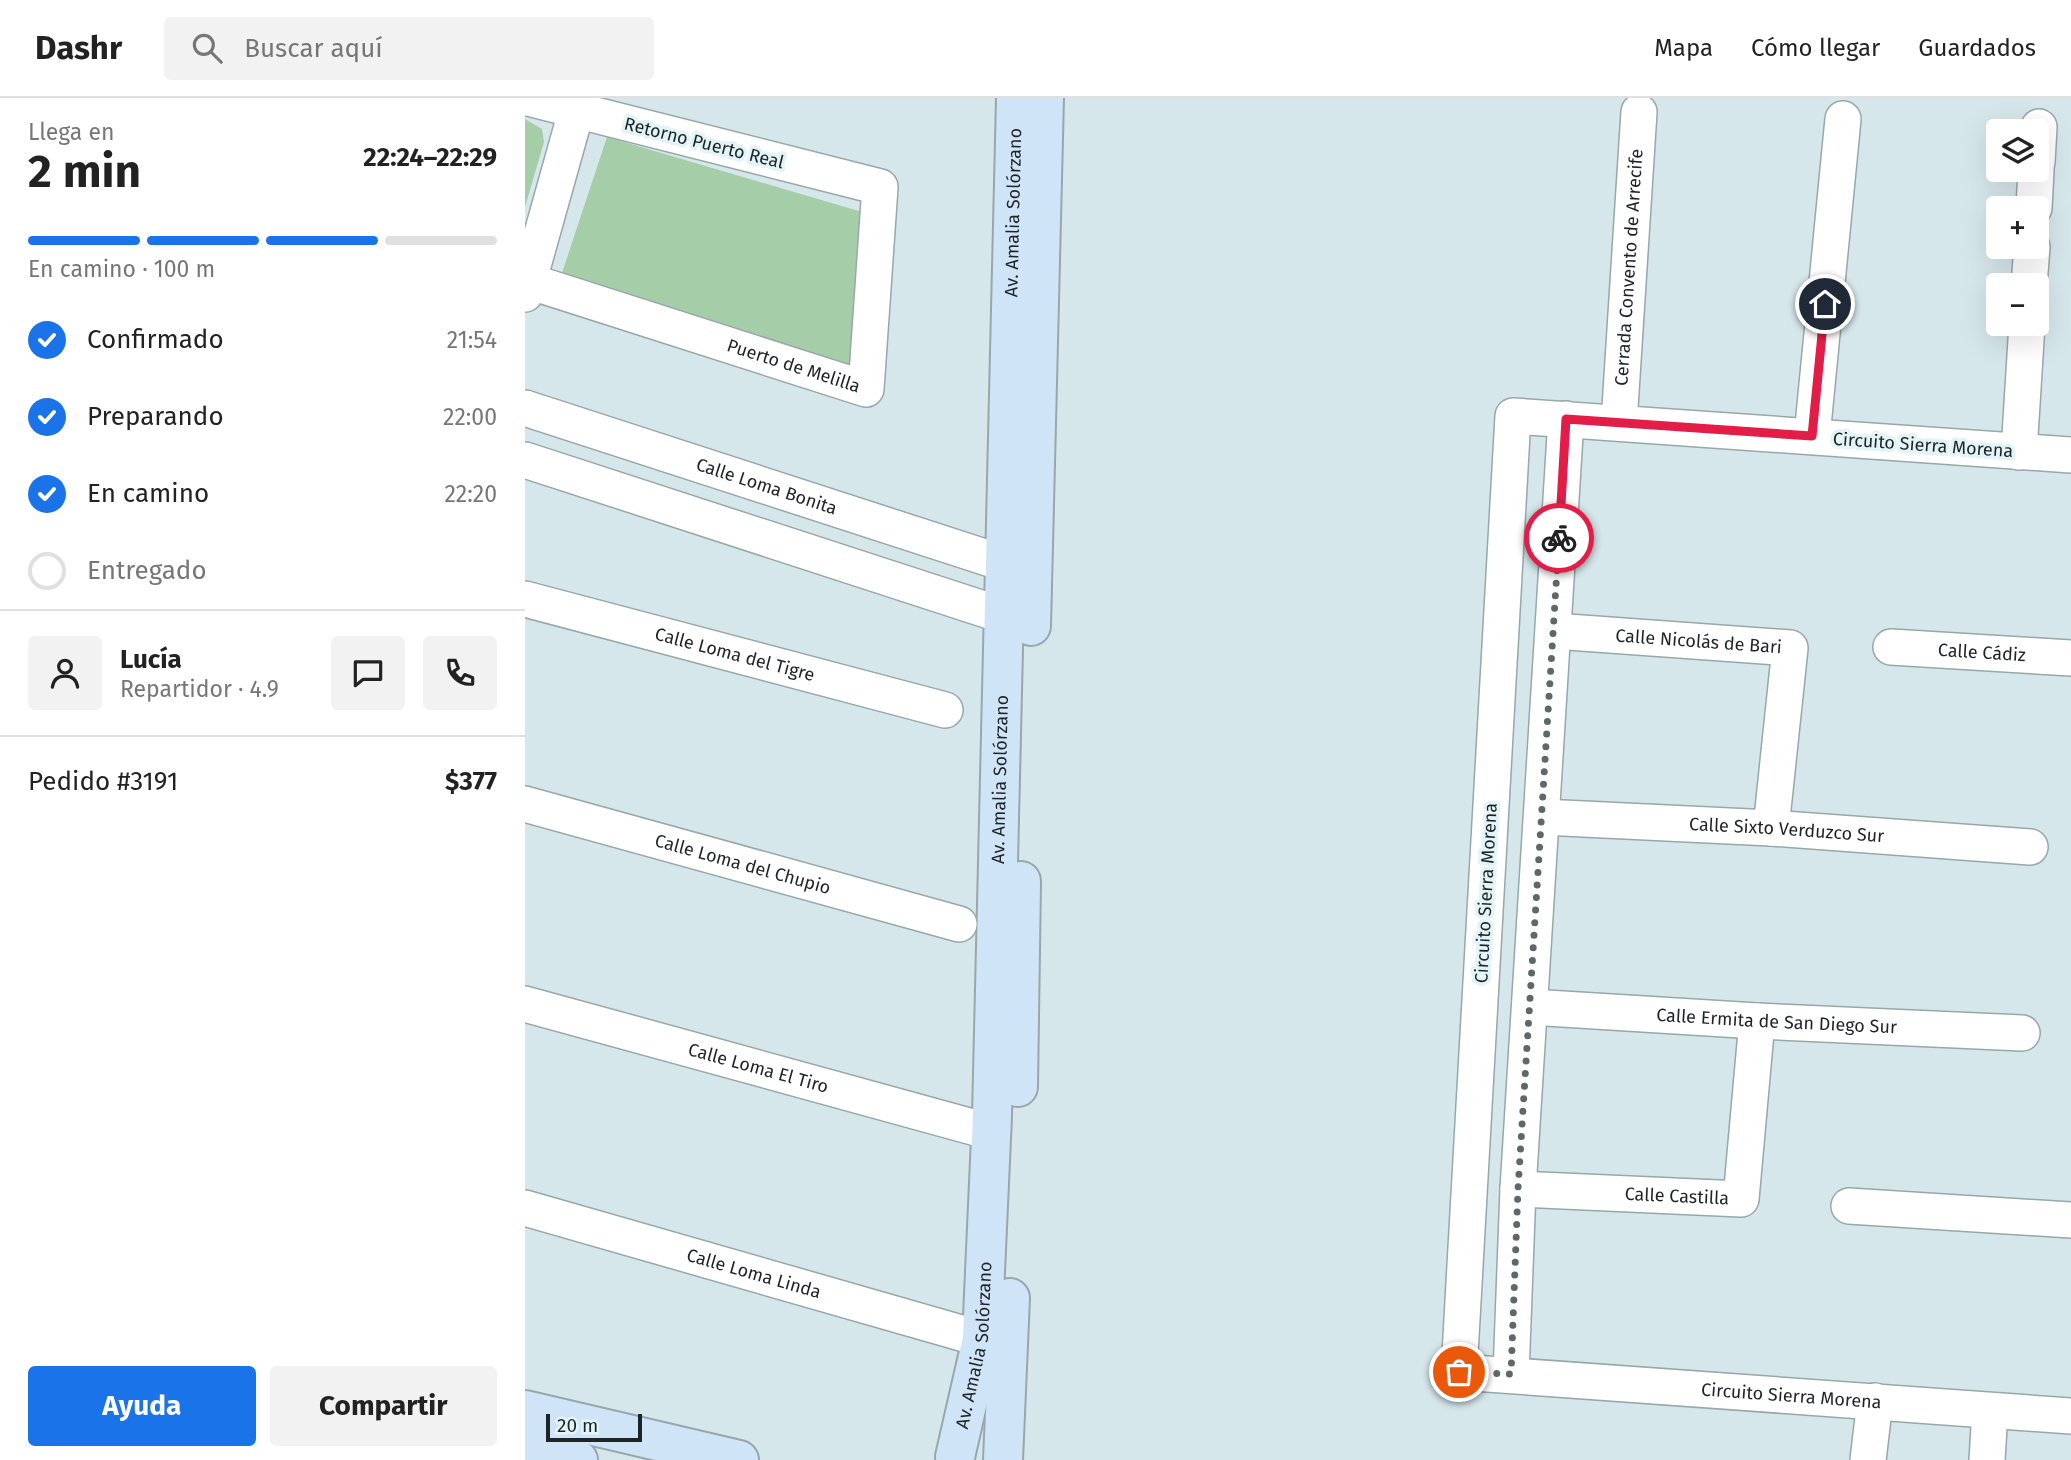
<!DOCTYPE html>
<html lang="es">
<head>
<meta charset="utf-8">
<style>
  body { margin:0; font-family:"Fira Sans",sans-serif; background:#f2f2f2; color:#222; height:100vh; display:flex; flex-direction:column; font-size:26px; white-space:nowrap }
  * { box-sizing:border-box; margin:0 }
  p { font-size:23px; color:#767676 }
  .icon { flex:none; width:38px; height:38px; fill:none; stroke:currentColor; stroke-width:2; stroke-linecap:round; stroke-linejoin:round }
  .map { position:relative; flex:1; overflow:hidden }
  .drawer { display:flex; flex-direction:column; background:#fff; width:525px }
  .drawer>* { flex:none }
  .controls { position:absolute; left:1461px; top:21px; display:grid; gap:14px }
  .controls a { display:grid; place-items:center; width:63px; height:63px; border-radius:7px; background:#fff; box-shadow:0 7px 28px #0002; font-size:35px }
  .scale { position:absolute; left:21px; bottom:18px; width:96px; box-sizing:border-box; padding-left:7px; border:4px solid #1e2426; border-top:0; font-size:19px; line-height:24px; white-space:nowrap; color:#1e2426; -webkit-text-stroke:5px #e3f4f9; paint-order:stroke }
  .pin { position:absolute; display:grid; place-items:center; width:60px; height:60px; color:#fff; margin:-30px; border:4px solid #fff; border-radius:50%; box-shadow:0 2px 7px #0007 }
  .courier { position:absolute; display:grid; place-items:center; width:70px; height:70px; margin:-35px; border:5px solid #e11d48; border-radius:50%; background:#fff; color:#222; box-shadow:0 2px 9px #0007 }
  .headline em { font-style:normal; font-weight:700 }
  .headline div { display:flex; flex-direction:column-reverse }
  .headline { display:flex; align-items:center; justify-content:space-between; height:119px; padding:0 28px }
  h1 { font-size:46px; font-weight:700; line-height:52px }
  .bar { display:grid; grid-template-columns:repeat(4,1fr); gap:10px 7px; align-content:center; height:84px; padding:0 28px }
  .bar i { height:9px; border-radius:5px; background:#e0e0e0 }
  .bar .selected { background:#1a73e8 }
  .bar p { grid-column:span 4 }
  .line { display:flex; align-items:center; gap:18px; padding:0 28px; border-top:2px solid #e0e0e0 }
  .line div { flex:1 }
  .round { display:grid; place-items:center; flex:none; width:74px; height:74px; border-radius:7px; background:#f2f2f2 }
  ol { padding:0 28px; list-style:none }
  li { display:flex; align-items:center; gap:21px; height:77px }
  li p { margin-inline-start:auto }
  li .icon { padding:7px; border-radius:50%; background:#1a73e8; color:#fff; stroke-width:4 }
  li:last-child { color:#767676 }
  li i { width:38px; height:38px; border:4px solid #e0e0e0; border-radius:50% }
  .primary-button { display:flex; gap:14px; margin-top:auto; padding:14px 28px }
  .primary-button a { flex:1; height:80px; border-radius:7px; background:#1a73e8; color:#fff; font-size:28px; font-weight:700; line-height:80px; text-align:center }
  .primary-button a+a { background:#f2f2f2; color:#222 }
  header { display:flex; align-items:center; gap:42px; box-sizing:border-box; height:98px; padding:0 35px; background:#fff; border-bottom:2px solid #e0e0e0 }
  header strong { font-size:33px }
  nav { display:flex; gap:38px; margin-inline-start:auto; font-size:24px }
  .search { width:490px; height:63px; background:#f2f2f2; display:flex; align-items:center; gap:18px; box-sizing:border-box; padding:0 24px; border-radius:7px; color:#767676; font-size:26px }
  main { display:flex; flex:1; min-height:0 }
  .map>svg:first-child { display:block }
  .green { fill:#a5cda8 }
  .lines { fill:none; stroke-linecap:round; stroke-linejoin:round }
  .minor-casing { stroke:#97a7ab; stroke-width:38 }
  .secondary-casing { stroke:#97a7ab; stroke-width:42 }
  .minor { stroke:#fff; stroke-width:35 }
  .secondary { stroke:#d0e4f8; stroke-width:38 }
  .done { stroke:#5e686b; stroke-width:7; stroke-dasharray:0 12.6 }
  .route { stroke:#e11d48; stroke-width:9 }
  .labels { text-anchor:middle; stroke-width:7; stroke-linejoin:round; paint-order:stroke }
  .street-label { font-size:18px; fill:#1e2426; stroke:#e3f4f9 }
</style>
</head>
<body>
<header>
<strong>Dashr</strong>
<div class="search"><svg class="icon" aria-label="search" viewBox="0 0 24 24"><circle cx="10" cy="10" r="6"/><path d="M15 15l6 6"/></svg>Buscar aquí</div>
<nav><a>Mapa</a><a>Cómo llegar</a><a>Guardados</a></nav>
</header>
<main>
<section class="drawer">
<div class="headline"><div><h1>2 min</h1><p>Llega en</p></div><em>22:24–22:29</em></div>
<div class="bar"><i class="selected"></i><i class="selected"></i><i class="selected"></i><i></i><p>En camino · 100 m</p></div>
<ol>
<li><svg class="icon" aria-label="check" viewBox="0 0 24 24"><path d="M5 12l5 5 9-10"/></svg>Confirmado<p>21:54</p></li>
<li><svg class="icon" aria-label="check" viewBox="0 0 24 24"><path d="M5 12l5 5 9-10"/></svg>Preparando<p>22:00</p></li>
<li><svg class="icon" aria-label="check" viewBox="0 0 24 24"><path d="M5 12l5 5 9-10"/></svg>En camino<p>22:20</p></li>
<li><i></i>Entregado</li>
</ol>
<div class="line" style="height:126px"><a class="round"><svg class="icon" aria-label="person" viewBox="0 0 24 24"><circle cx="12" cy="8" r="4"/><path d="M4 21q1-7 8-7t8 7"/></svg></a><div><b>Lucía</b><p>Repartidor · 4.9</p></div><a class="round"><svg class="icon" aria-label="chat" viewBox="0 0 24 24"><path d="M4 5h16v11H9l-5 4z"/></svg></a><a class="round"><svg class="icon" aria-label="phone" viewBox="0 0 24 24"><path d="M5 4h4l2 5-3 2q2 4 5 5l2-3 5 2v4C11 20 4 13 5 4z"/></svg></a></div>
<div class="line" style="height:91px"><div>Pedido #3191</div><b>$377</b></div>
<div class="primary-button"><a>Ayuda</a><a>Compartir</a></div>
</section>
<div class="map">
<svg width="1546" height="1362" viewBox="0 0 1546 1362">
  <rect width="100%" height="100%" fill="#d6e7eb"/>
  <!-- green -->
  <g class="green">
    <path d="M 0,21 L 17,31 L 19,44 L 0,109 Z"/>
    <path d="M 82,39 L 344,116 L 332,271 L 36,178 Z"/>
  </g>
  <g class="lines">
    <!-- minor casing -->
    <g class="minor-casing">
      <g id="minor">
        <path d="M 1512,64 L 1514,29"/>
        <path d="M 1509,110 L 1511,72"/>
        <path id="s1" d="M 0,182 L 341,291 L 355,89 L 3,0"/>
        <path d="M 1504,187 L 1507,149"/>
        <path d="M 0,196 L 55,0"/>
        <path id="s2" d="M 0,310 L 481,466"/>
        <path id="s3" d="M 1094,325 L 1114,14"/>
        <path d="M 1287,338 L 1318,21"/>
        <path d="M 1494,354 L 1502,226"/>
        <path id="s4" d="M 1546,357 L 988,318 L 934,1274 L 1546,1318"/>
        <path d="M 0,362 L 480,518"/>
        <path id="s5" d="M 0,501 L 420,612"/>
        <path id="s6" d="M 1029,533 L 1265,550 L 1246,730"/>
        <path id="s7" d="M 1366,549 L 1546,560"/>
        <path id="s8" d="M 0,706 L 434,826"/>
        <path id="s9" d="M 1017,719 L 1246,730 L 1505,749"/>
        <path id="s10" d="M 0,906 L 466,1034"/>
        <path id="s11" d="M 1005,909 L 1232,923 L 1497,935"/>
        <path id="s12" d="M 993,1091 L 1216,1101 L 1232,923"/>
        <path d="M 1324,1108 L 1546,1122"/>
        <path id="s13" d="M 0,1110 L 457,1241"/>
        <path d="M 986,1276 L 993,1091 L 1041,321"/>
        <path d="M 1343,1362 L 1350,1303"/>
        <path d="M 1462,1362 L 1465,1313"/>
      </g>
    </g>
    <!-- secondary casing -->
    <g class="secondary-casing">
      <g id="secondary">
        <path d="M 506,528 L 519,0"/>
        <path d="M 493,989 L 496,783"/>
        <path d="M 0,1312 L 214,1362"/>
        <path d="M 0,1349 L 53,1362"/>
        <path id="s14" d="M 430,1359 L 457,1241 L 467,1018 L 491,0"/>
        <path d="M 478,1362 L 485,1200"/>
      </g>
    </g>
    <!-- minor -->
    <use href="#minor" class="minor"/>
    <!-- secondary -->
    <use href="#secondary" class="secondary"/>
  </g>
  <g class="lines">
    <!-- done -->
    <path class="done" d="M 934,1274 L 986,1276 L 993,1091 L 1034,440"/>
    <!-- route -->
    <path class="route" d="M 1034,440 L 1041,321 L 1287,338 L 1300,206"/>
  </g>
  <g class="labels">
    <!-- street labels -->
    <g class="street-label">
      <text transform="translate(179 45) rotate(14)" y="6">Retorno Puerto Real</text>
      <text dy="6" stroke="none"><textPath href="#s14" startOffset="1248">Av. Amalia Solórzano</textPath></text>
      <text dy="6" stroke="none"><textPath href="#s3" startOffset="156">Cerrada Convento de Arrecife</textPath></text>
      <text dy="6" stroke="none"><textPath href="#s1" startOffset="282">Puerto de Melilla</textPath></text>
      <text transform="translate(1398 347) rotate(4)" y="6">Circuito Sierra Morena</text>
      <text dy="6" stroke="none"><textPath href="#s2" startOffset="254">Calle Loma Bonita</textPath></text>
      <text dy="6" stroke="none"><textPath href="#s6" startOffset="145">Calle Nicolás de Bari</textPath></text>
      <text dy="6" stroke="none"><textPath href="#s7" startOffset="91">Calle Cádiz</textPath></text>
      <text dy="6" stroke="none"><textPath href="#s5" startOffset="217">Calle Loma del Tigre</textPath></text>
      <text dy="6" stroke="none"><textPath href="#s14" startOffset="681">Av. Amalia Solórzano</textPath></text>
      <text dy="6" stroke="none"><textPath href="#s9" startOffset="245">Calle Sixto Verduzco Sur</textPath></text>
      <text dy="6" stroke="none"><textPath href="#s8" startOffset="226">Calle Loma del Chupio</textPath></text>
      <text transform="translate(961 795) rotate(-87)" y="6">Circuito Sierra Morena</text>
      <text dy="6" stroke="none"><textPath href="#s11" startOffset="247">Calle Ermita de San Diego Sur</textPath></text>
      <text dy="6" stroke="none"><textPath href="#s10" startOffset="242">Calle Loma El Tiro</textPath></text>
      <text dy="6" stroke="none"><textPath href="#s12" startOffset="159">Calle Castilla</textPath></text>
      <text dy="6" stroke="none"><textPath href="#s13" startOffset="238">Calle Loma Linda</textPath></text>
      <text dy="6" stroke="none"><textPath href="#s14" startOffset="114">Av. Amalia Solórzano</textPath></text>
      <text dy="6" stroke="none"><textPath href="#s4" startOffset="1850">Circuito Sierra Morena</textPath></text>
    </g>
  </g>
</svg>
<div class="controls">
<a><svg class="icon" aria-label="layers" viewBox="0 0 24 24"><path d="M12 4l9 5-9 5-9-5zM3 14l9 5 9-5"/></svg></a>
<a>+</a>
<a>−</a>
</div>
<div class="scale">20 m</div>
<div class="pin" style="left:934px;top:1274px;background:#ea580c"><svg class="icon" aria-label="bag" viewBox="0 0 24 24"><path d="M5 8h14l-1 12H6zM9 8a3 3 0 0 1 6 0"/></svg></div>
<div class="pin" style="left:1300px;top:206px;background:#1f2937"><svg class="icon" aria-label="home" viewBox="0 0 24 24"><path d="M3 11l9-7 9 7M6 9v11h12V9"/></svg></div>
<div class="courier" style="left:1034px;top:440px"><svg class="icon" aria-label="bike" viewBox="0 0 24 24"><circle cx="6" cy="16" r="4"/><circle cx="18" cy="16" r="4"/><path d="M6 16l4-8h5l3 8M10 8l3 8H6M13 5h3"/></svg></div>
</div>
</main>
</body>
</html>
